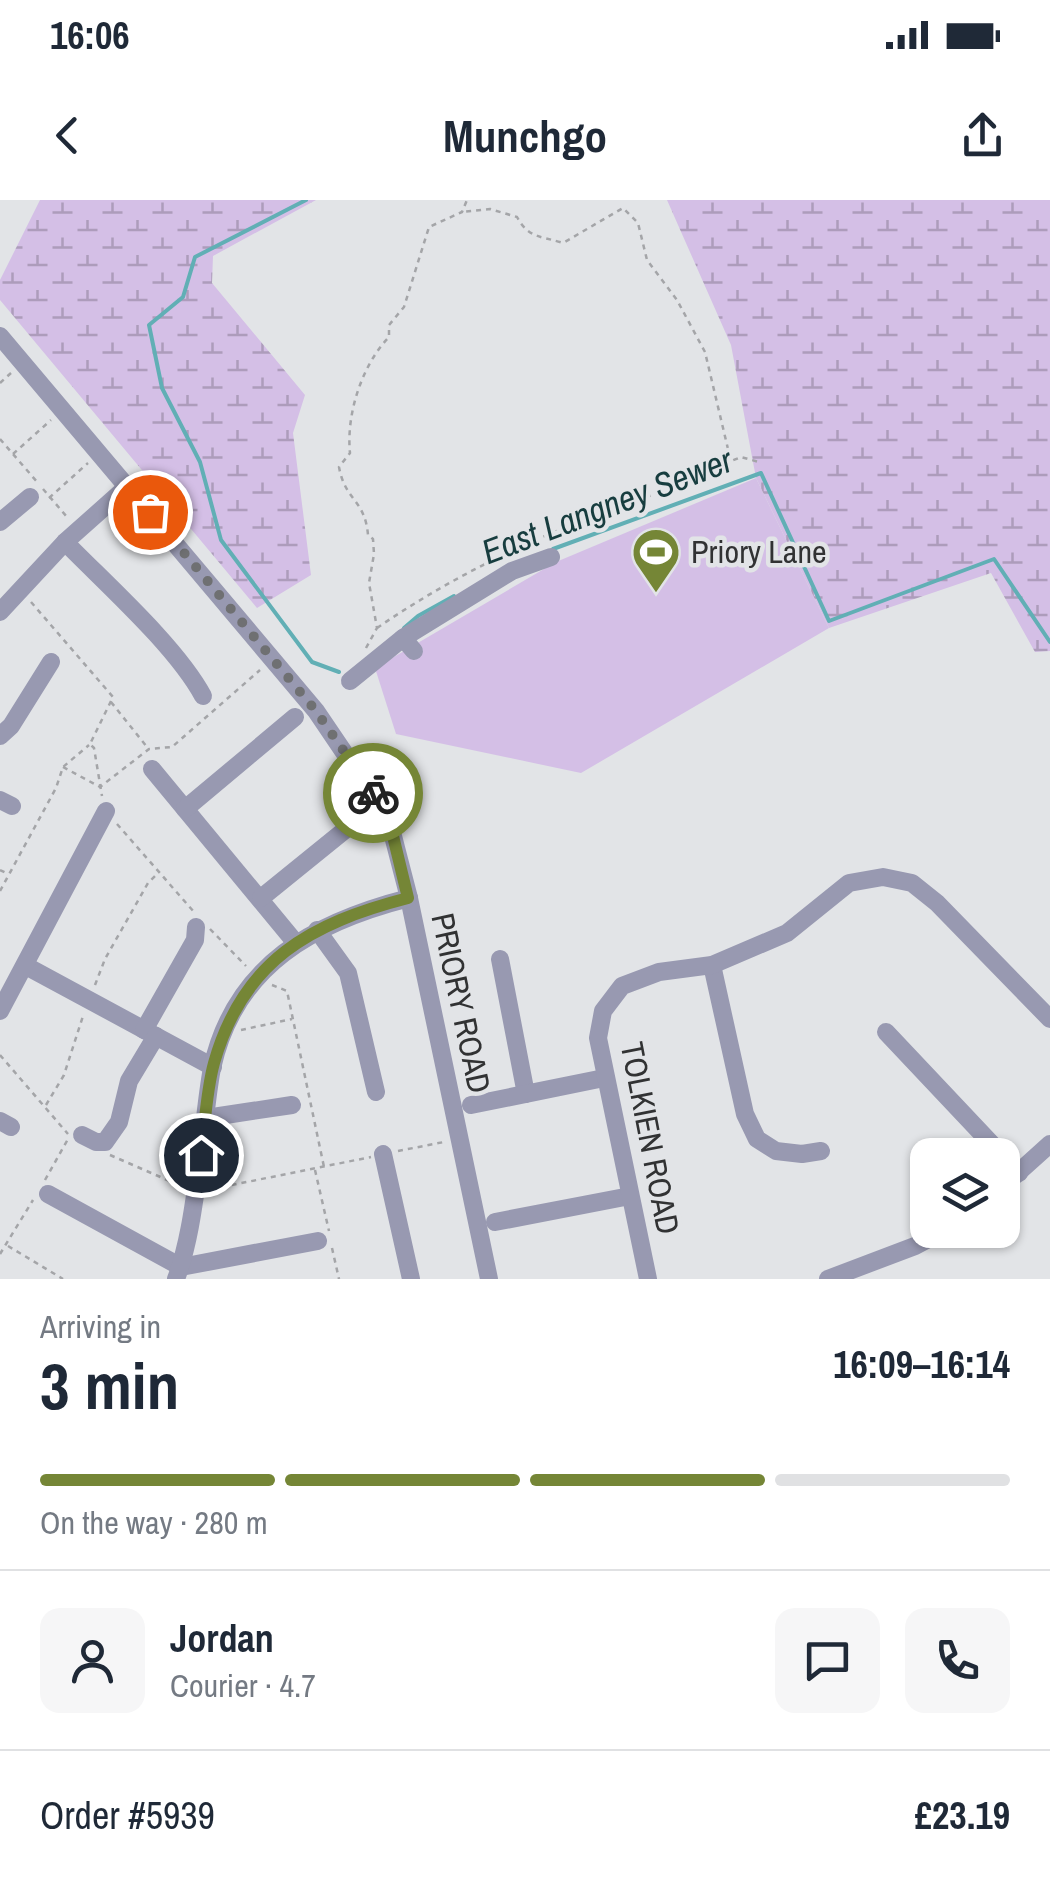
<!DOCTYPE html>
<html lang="en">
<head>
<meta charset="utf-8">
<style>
  body { margin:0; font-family:"Archivo Narrow",sans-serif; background:#f6f6f7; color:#1f2937; height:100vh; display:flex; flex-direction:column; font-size:38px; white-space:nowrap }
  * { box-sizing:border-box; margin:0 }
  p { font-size:32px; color:#747a83 }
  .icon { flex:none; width:55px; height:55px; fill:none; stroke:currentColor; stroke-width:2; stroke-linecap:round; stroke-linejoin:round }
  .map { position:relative; height:1079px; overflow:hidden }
  .sheet { display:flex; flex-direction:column; background:#fff; flex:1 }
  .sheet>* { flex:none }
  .fabs { position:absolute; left:910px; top:938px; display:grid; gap:20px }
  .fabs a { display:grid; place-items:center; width:110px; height:110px; border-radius:20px; background:#fff; box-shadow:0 2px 8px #0004; font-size:50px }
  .pin { position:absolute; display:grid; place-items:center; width:85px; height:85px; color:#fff; margin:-42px; border:5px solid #fff; border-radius:50%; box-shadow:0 2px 10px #0007 }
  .courier { position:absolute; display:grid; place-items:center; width:100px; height:100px; margin:-50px; border:8px solid #758636; border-radius:50%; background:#fff; color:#222; box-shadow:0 2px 12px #0007 }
  .headline em { font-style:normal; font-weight:700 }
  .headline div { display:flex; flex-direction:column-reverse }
  .headline { display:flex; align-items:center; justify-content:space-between; height:170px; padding:0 40px }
  h1 { font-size:65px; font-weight:700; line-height:75px }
  .bar { display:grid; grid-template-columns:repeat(4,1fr); gap:15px 10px; align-content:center; height:120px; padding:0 40px }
  .bar i { height:12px; border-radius:8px; background:#e0e1e3 }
  .bar .active { background:#758636 }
  .bar p { grid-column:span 4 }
  .line { display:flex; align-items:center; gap:25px; padding:0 40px; border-top:2px solid #e0e1e3 }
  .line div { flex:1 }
  .round { display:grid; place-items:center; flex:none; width:105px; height:105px; border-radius:20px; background:#f6f6f7 }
  .status { display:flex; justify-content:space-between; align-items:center; height:70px; padding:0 50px; background:#fff; direction:ltr }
  .status svg { height:28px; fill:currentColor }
  header { display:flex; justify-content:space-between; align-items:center; height:130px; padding:0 40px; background:#fff; font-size:45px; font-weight:700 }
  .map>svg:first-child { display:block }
  .grass { fill:#d4bfe6 }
  .wetland { fill:url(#wetland-marsh) }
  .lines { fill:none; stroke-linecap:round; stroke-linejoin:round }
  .stream { stroke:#61afb5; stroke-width:4 }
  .path { stroke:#a4a5a8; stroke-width:2.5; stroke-dasharray:5 5; stroke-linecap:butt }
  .minor { stroke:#9899b1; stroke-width:18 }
  .done { stroke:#6f7072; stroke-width:10; stroke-dasharray:0 18 }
  .route { stroke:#758636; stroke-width:12 }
  .labels { text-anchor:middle; stroke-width:9; stroke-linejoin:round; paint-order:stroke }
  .poi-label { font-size:32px; fill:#313233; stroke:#e2e4e7; text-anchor:start }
  .street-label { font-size:32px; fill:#313233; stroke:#e2e4e7 }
  .water-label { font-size:35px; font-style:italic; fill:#173d3f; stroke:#e2e4e7 }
</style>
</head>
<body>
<div class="status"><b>16:06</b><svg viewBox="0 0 49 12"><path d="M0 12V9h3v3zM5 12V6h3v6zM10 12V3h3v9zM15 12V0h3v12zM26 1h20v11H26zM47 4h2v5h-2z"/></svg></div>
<header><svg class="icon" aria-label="back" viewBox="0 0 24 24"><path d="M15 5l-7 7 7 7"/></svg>Munchgo<svg class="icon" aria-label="share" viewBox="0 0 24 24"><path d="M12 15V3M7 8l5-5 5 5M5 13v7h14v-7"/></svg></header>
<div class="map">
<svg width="1050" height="1079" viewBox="0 0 1050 1079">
  <defs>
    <pattern id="wetland-marsh" width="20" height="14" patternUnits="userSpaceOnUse" patternTransform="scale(2.5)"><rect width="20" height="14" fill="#d4bfe6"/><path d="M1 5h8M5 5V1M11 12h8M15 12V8" fill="none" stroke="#ad9cbb"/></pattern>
  </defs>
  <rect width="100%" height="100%" fill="#e2e4e7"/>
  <!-- grass -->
  <path class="grass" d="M 756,278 L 829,428 L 581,573 L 396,534 L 375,468 L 556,362 Z"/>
  <!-- wetland -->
  <g class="wetland">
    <path d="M 40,0 L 316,0 L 213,56 L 212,83 L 305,195 L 293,233 L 311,375 L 257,408 L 0,100 L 0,80 Z"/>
    <path d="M 667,0 L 1050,0 L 1050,451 L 1035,452 L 991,373 L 829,428 L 756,278 L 731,145 Z"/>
  </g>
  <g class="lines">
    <!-- stream -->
    <g class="stream">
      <path d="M 306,0 L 195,57 L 183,97 L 149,125 L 162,188 L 200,262 L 221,340 L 312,462 L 339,472"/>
      <path d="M 553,349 L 761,273 L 829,421 L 994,359 L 1050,442"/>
      <path d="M 404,428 L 418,416 L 454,396"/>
    </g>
    <!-- path -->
    <g class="path">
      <path d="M 0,183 L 11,173"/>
      <path d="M 0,239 L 38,283"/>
      <path d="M 13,254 L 51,220"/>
      <path d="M 724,264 L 741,257 L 759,262"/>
      <path d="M 43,289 L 67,317"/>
      <path d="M 49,298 L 88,263"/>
      <path d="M 31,402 L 113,497 L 90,544 L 94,548 L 102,596"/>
      <path d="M 377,428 C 432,390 496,356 559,330 C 614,308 670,291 723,265 L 728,249 L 705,152 L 677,100 L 647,60 L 638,23 L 623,8 L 563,43 C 542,36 529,39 517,17 L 490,9 L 462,12"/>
      <path d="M 366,448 L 377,428 L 369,383 L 374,354 L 373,339 L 368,335 C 365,299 345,301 339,267 L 350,253 C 346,214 362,165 389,137 L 389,125 L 404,107 L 429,27 L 462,12 L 467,0"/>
      <path d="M 111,502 L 147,547"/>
      <path d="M 63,567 L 100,587 L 149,549 L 172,547 L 260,470"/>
      <path d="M 117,624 L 194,712"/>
      <path d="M 0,670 L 8,674"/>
      <path d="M 0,691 L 56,588 L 63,567 L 89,545"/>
      <path d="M 210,729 L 246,766"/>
      <path d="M 95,785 L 105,759 L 148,683 L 156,675"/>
      <path d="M 272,785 L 287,791 L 324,967"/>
      <path d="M 241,830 L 292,819"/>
      <path d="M 0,855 L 68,934"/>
      <path d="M 46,905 L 64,875 L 83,816"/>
      <path d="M 398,951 L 444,942"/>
      <path d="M 110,955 L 181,986"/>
      <path d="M 315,970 L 329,1031"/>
      <path d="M 45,980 L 68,939"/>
      <path d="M 212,989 L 371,957"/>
      <path d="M 8,1046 L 63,1079"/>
      <path d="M 332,1048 L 339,1079"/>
      <path d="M 0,1054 L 33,1000"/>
    </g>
    <!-- minor -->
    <g class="minor">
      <path d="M 0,136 L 316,511 L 379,604 L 393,636 L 409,698 L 489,1079"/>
      <path d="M 0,322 L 30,297"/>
      <path d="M 65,342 C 106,384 176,446 203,496"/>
      <path d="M 0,412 L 65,342 L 128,286"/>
      <path d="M 403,438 L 512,371 L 551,357"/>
      <path d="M 350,481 L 403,438 L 414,451"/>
      <path d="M 0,536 L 11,526 L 51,462"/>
      <path d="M 152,569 L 295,742"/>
      <path d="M 0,600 L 12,606"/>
      <path d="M 185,609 L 295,517"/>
      <path d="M 261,698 L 361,617"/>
      <path d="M 317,730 L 348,773 L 376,892"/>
      <path d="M 500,759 L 526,894"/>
      <path d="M 712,765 L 745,914 L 757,939 L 776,951 L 802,954 L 821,951"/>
      <path d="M 26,766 L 213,867"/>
      <path d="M 0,811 L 106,611"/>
      <path d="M 144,830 L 195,740 L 196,727"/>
      <path d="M 886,832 L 1019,973"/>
      <path d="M 471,905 L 604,878"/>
      <path d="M 206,918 L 292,905"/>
      <path d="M 0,921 L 11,927"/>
      <path d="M 82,935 L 96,942 L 105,942 L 119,922 L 129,881 L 156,836"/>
      <path d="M 383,954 L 411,1079"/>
      <path d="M 1002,987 L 1050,944"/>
      <path d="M 48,994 L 181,1067 L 318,1041"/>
      <path d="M 495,1022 L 630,996"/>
      <path d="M 176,1079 C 189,1044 194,1003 199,967 C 204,934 206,900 212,868 C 235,764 315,722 409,698"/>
      <path d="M 648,1079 L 598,838 L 603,811 L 622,786 L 659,772 L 712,765 L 787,733 L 849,683 L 883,677 L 912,683 L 937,703 L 1050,819"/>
      <path d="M 828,1079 L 915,1046 L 945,1030"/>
    </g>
  </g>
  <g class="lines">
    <!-- done -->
    <path class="done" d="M 150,312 L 316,511 L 373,593"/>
    <!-- route -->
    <path class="route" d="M 201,955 C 205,925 206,892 214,863 C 243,760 311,723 408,698 L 393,636 L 373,593"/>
  </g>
  <!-- icons -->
  <defs>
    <g id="stadium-pin" transform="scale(2.5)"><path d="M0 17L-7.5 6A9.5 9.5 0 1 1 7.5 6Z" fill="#758636" stroke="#e2e4e7"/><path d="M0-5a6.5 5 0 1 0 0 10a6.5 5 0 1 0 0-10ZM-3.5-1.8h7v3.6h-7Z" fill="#fff"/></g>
  </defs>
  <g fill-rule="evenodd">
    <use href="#stadium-pin" x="656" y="352"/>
  </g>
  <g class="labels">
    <!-- poi labels -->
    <g class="poi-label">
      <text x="691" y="363">Priory Lane</text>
    </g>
    <!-- street labels -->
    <g class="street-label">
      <text transform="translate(461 803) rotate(78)" y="11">PRIORY ROAD</text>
      <text transform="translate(650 938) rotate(79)" y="11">TOLKIEN ROAD</text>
    </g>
    <!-- water labels -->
    <g class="water-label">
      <text transform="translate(607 306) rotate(-21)" y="12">East Langney Sewer</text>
    </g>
  </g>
</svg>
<div class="fabs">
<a><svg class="icon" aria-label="layers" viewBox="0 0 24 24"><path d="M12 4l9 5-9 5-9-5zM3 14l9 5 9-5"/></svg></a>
</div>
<div class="pin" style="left:150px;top:312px;background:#ea580c"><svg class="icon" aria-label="bag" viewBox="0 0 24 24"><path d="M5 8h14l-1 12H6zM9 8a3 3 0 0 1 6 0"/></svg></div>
<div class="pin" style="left:201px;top:955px;background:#1f2937"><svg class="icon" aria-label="home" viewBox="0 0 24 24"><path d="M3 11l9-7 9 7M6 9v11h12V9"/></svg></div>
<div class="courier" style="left:373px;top:593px"><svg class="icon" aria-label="bike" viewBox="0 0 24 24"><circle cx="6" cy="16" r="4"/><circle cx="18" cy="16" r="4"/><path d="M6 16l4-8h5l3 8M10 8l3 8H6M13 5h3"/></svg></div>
</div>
<section class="sheet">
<div class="headline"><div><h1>3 min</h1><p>Arriving in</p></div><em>16:09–16:14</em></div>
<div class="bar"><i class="active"></i><i class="active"></i><i class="active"></i><i></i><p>On the way · 280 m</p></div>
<div class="line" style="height:180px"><a class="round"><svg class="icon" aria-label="person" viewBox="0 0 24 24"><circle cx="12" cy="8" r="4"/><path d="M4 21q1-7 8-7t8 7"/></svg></a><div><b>Jordan</b><p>Courier · 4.7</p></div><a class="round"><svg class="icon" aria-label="chat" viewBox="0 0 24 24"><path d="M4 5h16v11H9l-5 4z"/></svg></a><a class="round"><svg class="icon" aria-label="phone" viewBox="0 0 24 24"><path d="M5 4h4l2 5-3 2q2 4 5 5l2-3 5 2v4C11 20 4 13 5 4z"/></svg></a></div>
<div class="line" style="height:130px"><div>Order #5939</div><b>£23.19</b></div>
</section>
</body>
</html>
